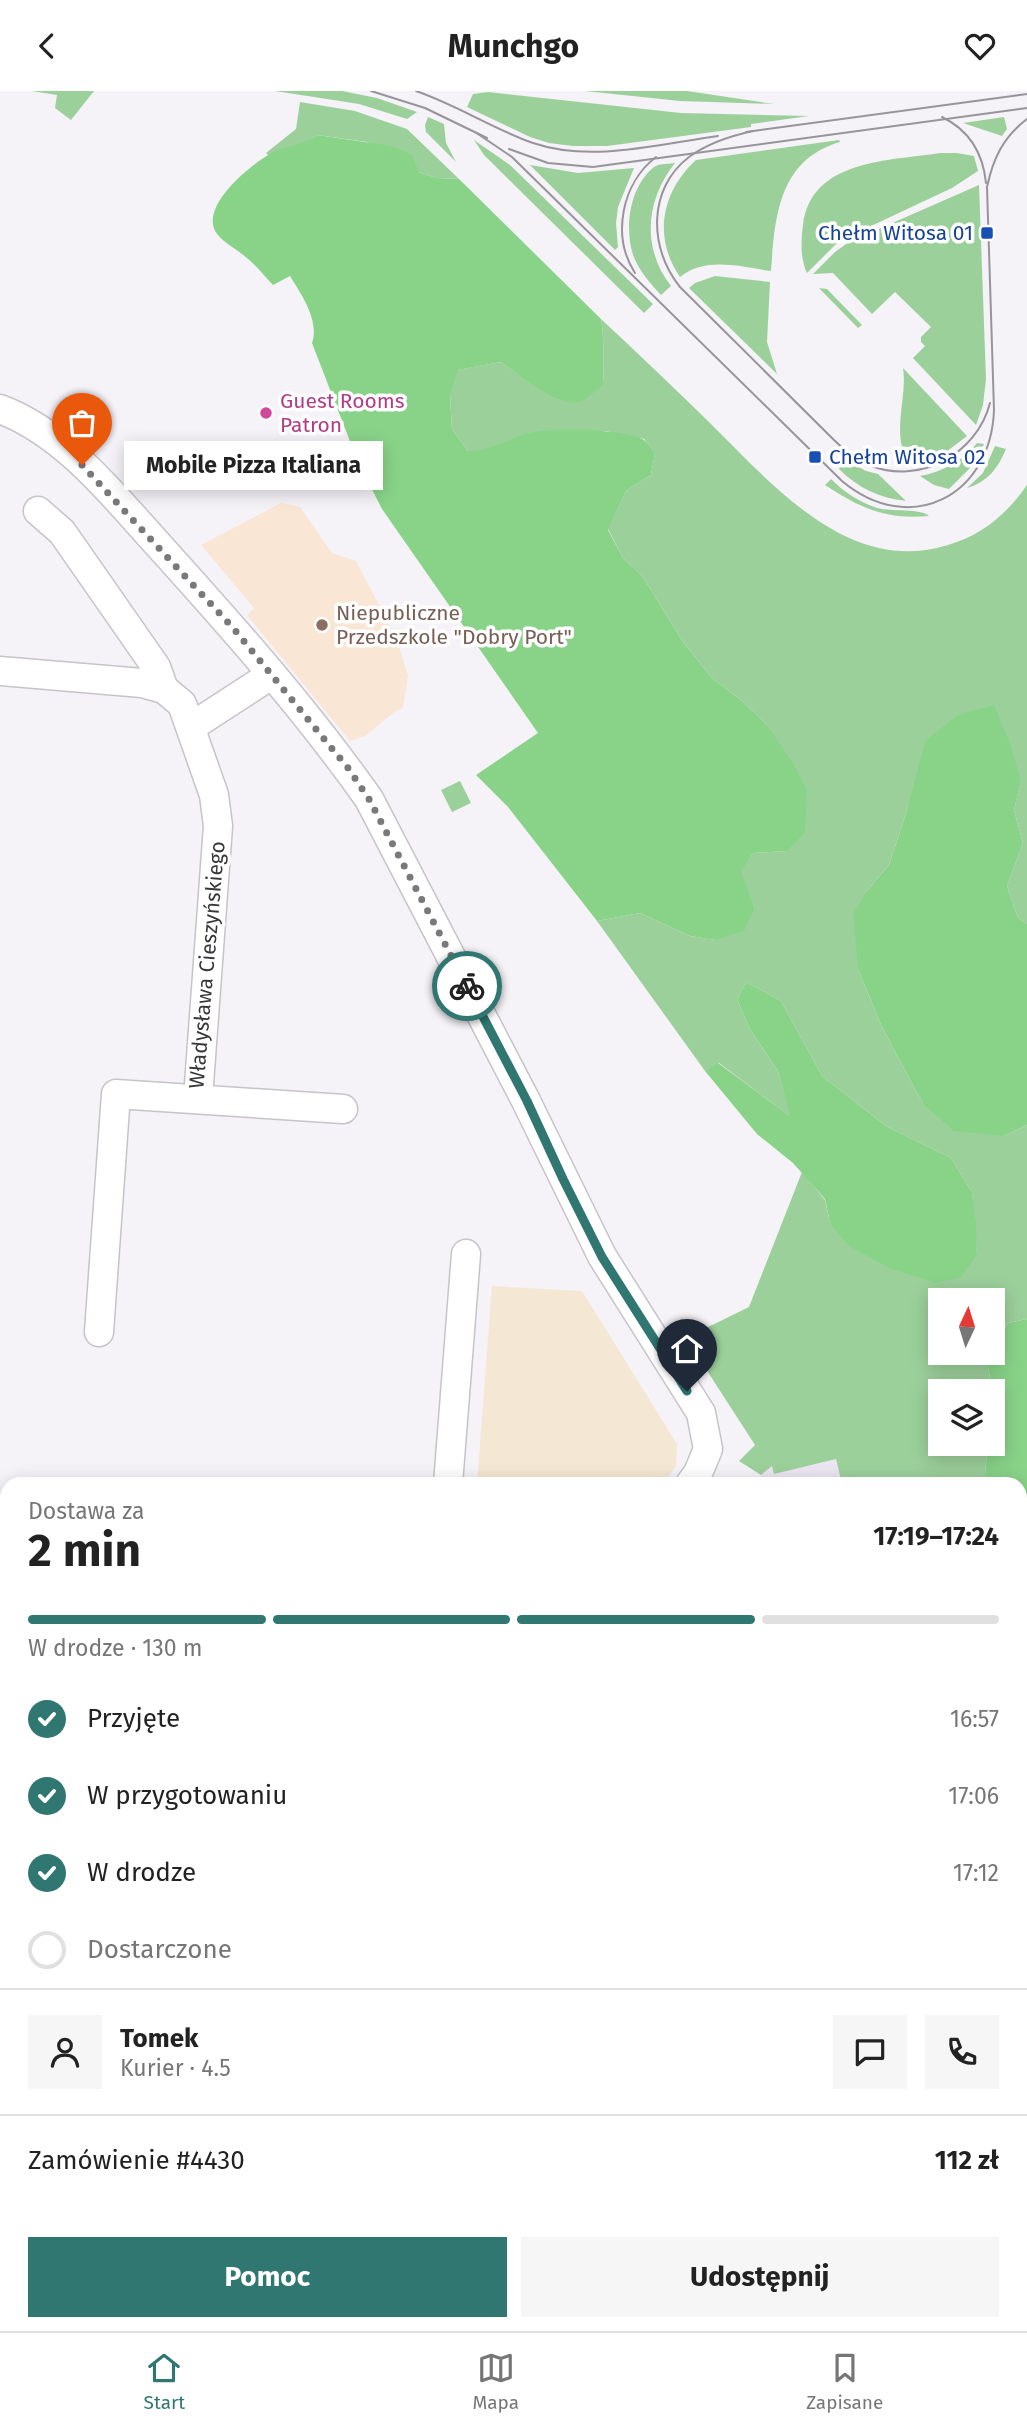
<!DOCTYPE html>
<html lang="pl">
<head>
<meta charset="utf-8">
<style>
  body { margin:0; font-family:"Fira Sans",sans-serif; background:#f6f6f6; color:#222; height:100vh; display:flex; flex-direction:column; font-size:26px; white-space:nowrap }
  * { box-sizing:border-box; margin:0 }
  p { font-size:23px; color:#767676 }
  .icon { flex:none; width:38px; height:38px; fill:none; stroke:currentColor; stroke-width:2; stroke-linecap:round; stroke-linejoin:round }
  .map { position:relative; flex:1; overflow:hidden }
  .drawer { position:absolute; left:0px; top:1386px; width:1027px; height:854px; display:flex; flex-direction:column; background:#fff; border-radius:21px 21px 0 0; box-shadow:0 4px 18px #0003 }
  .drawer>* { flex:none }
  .needle { width:46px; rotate:4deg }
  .tools { position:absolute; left:928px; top:1197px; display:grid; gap:14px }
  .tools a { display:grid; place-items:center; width:77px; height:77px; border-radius:0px; background:#fff; box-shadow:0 4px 18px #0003; font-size:35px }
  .pin { position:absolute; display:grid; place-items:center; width:60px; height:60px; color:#fff; margin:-72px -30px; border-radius:50% 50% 50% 0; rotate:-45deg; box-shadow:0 0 7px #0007 }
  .pin .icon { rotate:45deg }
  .courier { position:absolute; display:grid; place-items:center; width:70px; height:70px; margin:-35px; border:5px solid #2f7770; border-radius:50%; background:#fff; color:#222; box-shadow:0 2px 9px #0007 }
  .bubble { position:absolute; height:49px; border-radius:0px; background:#fff; box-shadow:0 4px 18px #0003; font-size:23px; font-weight:700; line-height:49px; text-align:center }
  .headline em { font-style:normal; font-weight:700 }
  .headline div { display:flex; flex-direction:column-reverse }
  .headline { display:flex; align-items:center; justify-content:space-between; height:119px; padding:0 28px }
  h1 { font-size:46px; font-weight:700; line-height:52px }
  .bar { display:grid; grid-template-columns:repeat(4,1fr); gap:10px 7px; align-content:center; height:84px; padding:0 28px }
  .bar i { height:9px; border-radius:5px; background:#e0e0e0 }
  .bar .selected { background:#2f7770 }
  .bar p { grid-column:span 4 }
  .line { display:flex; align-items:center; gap:18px; padding:0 28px; border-top:2px solid #e0e0e0 }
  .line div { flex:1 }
  .round { display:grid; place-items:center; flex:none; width:74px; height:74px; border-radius:0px; background:#f6f6f6 }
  ol { padding:0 28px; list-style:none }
  li { display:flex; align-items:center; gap:21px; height:77px }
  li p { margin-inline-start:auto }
  li .icon { padding:7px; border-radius:50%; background:#2f7770; color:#fff; stroke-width:4 }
  li:last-child { color:#767676 }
  li i { width:38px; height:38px; border:4px solid #e0e0e0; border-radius:50% }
  .primary-button { display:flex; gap:14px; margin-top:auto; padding:14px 28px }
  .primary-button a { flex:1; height:80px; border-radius:0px; background:#2f7770; color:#fff; font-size:28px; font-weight:700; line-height:80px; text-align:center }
  .primary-button a+a { background:#f6f6f6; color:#222 }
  header { display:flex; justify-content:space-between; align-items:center; height:91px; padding:0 28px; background:#fff; font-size:32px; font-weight:700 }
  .dock { display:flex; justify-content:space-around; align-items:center; height:98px; border-top:2px solid #e0e0e0; background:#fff; font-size:19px; color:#767676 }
  .dock a { display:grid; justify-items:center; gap:4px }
  .dock .selected { color:#2f7770 }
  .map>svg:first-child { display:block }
  .built { fill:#ece5f2 }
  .industrial { fill:#f4e8d4 }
  .education { fill:#f9e6d5 }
  .green { fill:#9cd09b }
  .forest { fill:#89d389 }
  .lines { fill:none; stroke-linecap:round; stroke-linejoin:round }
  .minor-casing { stroke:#c6c3c9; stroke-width:31 }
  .minor { stroke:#fff; stroke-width:28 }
  .tram { stroke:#979599; stroke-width:2 }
  .done { stroke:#7a787b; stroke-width:7; stroke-dasharray:0 12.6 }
  .route { stroke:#2f7770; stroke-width:9 }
  .transit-dot { fill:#1a4fb4; stroke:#fff; stroke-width:2.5 }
  .hotel-dot { fill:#d1479c; stroke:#fff; stroke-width:2.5 }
  .education-dot { fill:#8d6e63; stroke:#fff; stroke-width:2.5 }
  .labels { text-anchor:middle; stroke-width:7; stroke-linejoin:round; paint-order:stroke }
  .transit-label { font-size:21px; fill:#164399; stroke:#fff; text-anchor:end }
  .hotel-label { font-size:21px; fill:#b23c85; stroke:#fff; text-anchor:start }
  .education-label { font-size:21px; fill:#785e54; stroke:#fff; text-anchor:start }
  .street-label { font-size:21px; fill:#373638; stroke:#fff }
</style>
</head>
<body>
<header><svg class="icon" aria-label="back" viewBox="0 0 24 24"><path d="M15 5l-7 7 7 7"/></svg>Munchgo<svg class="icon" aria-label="heart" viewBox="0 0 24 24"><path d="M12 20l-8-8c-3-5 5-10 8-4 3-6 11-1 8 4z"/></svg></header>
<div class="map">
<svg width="1027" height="2240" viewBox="0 0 1027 2240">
  <rect width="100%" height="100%" fill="#f5f2f8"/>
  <!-- built -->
  <path class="built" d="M 828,1335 L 842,1393 L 759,1393 L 761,1384 L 814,1338 Z"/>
  <!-- industrial -->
  <path class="industrial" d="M 492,1195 L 582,1200 L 677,1353 L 676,1375 L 663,1393 L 477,1393 Z"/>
  <!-- education -->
  <path class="education" d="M 281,412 L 300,416 L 332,462 L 356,470 L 397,549 L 408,585 L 403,617 L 394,621 L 365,645 L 350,650 L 247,524 L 254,517 L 201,454 Z"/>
  <!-- green -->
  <g class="green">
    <path d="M 32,0 L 94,0 L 71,29 L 55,17 L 57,4 Z"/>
    <path d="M 275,0 L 342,0 L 377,7 L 417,21 L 407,28 L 359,13 Z"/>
    <path d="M 585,0 L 687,0 L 774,13 L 680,10 Z"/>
    <path d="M 488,1 L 681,22 L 809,25 L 751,33 L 751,36 L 607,55 L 573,55 L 549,52 L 530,46 L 467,16 L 473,3 Z"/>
    <path d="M 300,11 L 355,20 L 407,38 L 459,88 L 436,87 L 419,81 L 367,51 L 317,44 L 307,51 L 268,64 L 266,62 L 296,38 Z"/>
    <path d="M 428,26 L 444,33 L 446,52 L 456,71 L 426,41 L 425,34 Z"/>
    <path d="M 1004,26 L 1007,38 L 1002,45 L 963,32 Z"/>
    <path d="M 474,49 L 510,74 L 653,213 L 644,222 L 484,64 Z"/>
    <path d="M 839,49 L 840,51 C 778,69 775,127 771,180 C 741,176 706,165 680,186 C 653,147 661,101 696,69 Z"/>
    <path d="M 940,62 L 957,62 L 974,65 L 978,80 L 952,97 L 839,150 L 807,182 C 800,167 801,150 803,134 C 811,68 890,70 940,62 Z"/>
    <path d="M 675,72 C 646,108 641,157 671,195 L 661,204 C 650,192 639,180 633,164 C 624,136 630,95 654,76 C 660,72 669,73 675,72 Z"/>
    <path d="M 530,74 L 578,82 L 634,77 L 618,116 L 616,132 L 618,156 L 615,159 Z"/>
    <path d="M 979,94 L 986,288 L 983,314 L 976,334 L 913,267 L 925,255 L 921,251 L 921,246 L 931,236 L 895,201 L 872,223 L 833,182 L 813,183 L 835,161 L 849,151 Z"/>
    <path d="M 715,185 L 770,191 L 767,251 L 777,283 L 689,197 L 695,192 Z"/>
    <path d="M 819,197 L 827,198 L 862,234 L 858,237 Z"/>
    <path d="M 601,228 C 638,262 674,297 710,332 C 773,394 849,485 948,454 C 982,444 1007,423 1027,394 L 1027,833 L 1018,827 L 1007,795 L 1023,752 L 1014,719 L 1021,689 L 908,716 L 889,774 L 867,800 L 858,878 L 882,936 L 923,1013 L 1004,1045 L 1027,1034 L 1027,1228 L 1008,1232 L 992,1259 L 992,1209 L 940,1209 L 940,1262 L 991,1262 L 987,1269 L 992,1300 L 940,1300 L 940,1353 L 988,1353 L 984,1393 L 842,1393 L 836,1368 L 774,1383 L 772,1375 L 761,1384 L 739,1370 L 755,1354 L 693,1258 L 696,1242 L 749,1216 L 802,1081 L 825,1109 L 830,1132 L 977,1164 L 972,1101 L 951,1067 L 886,1035 L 822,985 L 781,910 L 746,891 L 737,908 L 750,938 L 778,980 L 791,1026 L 719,972 L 705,980 L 597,830 L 640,822 L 690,845 L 715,849 L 755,817 L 740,781 L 753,762 L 787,760 L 767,634 L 741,609 L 712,587 L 683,551 L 643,486 L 623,467 L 608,438 L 626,400 L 651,384 L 655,362 L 644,348 L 606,340 L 503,353 L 481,360 L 468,360 L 452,338 L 450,304 L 457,279 L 501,271 L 535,295 L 604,293 C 602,271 605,250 601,228 Z"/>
    <path d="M 903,277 L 967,345 L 942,364 L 911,375 C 889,346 908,307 903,277 Z"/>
    <path d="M 977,352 L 984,353 L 972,375 L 949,398 L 934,394 L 920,385 C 942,381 963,370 977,352 Z"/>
    <path d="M 995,355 L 1006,358 C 998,377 988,391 967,397 L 983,382 Z"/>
    <path d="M 846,369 L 866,380 L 878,383 L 906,410 C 879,407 858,397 839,378 Z"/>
    <path d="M 831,388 C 844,401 859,411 877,417 C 892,421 921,417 929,425 C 886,429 860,417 825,394 Z"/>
    <path d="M 460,690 L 471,712 L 452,721 L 441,699 Z"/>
    <path d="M 1020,1589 L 1027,1601 L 1027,1908 L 1020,1910 Z"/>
  </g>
  <!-- forest -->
  <g class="forest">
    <path d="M 317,44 L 392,55 L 412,64 L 419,81 L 436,87 L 459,88 L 601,228 C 605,250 602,271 604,293 C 597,298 589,307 581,310 C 558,318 520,284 501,271 L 458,279 L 450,305 L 452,338 L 468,360 C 490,360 505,349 525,343 C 546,336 627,337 644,349 C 648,352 652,358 655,362 L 651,384 L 626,400 L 608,439 L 623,467 L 643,486 L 683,551 L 712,587 L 741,609 L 767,634 L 793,672 L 807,699 L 805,742 L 787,760 L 753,762 L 741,781 L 755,817 L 744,840 L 715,849 L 690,845 L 640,822 L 597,830 L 508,716 L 476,684 L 538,642 L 382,418 L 358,371 L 312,252 C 320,230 301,203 290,185 L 273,194 C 264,185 256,174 247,167 C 238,159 225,153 217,143 C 198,117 248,76 268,64 C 283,55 302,55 317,44 Z"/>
    <path d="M 994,614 L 1011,655 L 1021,690 L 1014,719 L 1023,752 L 1007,795 L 1018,827 L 1027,833 L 1027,1034 L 1004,1045 L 954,1040 L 923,1013 L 882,936 L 858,878 L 853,823 L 867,800 L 889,774 L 908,716 L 925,650 L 958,624 Z"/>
    <path d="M 746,891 L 781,910 L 822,985 L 886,1035 L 951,1067 L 972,1101 L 976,1133 L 977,1164 L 961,1186 L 936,1192 L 889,1177 L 849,1155 L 830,1132 L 825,1108 L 793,1072 L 757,1043 L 705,980 L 718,972 L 790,1025 L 778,980 L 750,938 L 737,908 Z"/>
    <path d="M 1027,1228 L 1027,1601 C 1015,1584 1022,1564 1026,1545 L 1020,1535 L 1020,1393 L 984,1393 L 988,1353 L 992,1353 L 992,1300 L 987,1269 L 1008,1232 Z"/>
  </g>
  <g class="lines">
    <!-- minor casing -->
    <g class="minor-casing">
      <g id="minor">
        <path d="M 0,318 C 67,343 116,408 163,459 C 235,539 307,620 369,708 L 526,1010 L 602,1165 L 701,1322 L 708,1358 L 698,1382 L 690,1393"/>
        <path d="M 38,420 L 62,441 L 156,576 L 164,598"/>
        <path d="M 0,580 L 142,592 L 164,598 L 182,613 L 214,704 L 218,735 L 198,1007"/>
        <path d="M 191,636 L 271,584"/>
        <path d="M 99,1241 L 116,1003 L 343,1018"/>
        <path d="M 448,1393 L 466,1163"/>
        <path d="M 0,1487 L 7,1496"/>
        <path d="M 0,1584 L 7,1572"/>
        <path d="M 0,2222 L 7,2223"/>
        <path d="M 173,2233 L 256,2240"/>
        <path d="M 96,2240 L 96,2233"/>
        <path d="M 384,2240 L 385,2233"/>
      </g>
    </g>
    <!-- minor -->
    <use href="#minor" class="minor"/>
    <!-- tram -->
    <g class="tram">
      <path d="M 371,0 L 425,17 L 487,47"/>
      <path d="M 416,0 C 457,14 493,38 533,52 C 592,72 659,53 718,45"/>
      <path d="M 942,26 C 969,39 983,62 986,92"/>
      <path d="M 753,40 C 730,45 708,52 689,66 C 647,98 649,158 680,196 L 834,349 C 844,359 856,369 869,374 C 919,395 977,363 990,312"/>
      <path d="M 746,41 L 1027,3"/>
      <path d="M 478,43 L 512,66 L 842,390 C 910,447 991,405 994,319 L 987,96 C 993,68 1003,46 1027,28"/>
      <path d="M 509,58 L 548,72 L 593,76 L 1027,17"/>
      <path d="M 635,182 C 611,145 622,92 656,66"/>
    </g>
  </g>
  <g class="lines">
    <!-- done -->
    <path class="done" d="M 82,374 L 234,538 L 348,677 L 369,708 L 467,895"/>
    <!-- route -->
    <path class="route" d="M 467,895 L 527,1010 L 563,1088 L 602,1166 L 687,1300"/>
  </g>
  <!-- markers -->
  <g class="transit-dot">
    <rect x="980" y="135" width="14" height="14" rx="3.5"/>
    <rect x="808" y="359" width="14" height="14" rx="3.5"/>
  </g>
  <circle class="hotel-dot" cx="266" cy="322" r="7"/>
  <circle class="education-dot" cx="322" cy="534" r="7"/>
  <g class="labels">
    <!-- transit labels -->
    <g class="transit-label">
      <text x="973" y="149">Chełm Witosa 01</text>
      <text x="829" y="373" text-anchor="start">Chełm Witosa 02</text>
    </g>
    <!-- hotel labels -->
    <g class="hotel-label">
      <text x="280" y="317">Guest Rooms<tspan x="280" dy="24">Patron</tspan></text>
    </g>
    <!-- education labels -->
    <g class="education-label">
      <text x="336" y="529">Niepubliczne<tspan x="336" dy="24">Przedszkole "Dobry Port"</tspan></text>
    </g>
    <!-- street labels -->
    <g class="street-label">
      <text transform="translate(207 874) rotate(-85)" y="7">Władysława Cieszyńskiego</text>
    </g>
  </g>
</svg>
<div class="tools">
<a><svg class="needle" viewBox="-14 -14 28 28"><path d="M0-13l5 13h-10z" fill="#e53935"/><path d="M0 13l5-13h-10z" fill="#767676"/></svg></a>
<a><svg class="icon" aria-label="layers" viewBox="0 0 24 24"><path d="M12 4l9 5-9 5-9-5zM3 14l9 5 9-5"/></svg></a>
</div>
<div class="pin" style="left:82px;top:374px;background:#ea580c"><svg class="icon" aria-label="bag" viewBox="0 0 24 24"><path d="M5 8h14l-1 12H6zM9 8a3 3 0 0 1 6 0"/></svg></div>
<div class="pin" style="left:687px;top:1300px;background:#1f2937"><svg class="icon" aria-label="home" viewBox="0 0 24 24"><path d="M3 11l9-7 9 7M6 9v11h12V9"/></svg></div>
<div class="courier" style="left:467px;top:895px"><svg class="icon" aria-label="bike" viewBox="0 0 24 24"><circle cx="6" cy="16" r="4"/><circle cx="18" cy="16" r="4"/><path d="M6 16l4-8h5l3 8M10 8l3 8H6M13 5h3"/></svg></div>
<div class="bubble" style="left:124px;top:350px;width:259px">Mobile Pizza Italiana</div>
<section class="drawer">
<div class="headline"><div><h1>2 min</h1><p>Dostawa za</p></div><em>17:19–17:24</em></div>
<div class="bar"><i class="selected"></i><i class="selected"></i><i class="selected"></i><i></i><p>W drodze · 130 m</p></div>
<ol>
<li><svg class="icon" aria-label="check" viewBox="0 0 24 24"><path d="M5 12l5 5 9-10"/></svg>Przyjęte<p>16:57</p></li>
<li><svg class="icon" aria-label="check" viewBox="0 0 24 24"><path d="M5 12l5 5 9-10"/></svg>W przygotowaniu<p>17:06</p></li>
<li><svg class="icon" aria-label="check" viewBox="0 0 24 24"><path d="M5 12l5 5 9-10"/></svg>W drodze<p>17:12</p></li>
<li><i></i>Dostarczone</li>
</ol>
<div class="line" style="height:126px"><a class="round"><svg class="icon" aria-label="person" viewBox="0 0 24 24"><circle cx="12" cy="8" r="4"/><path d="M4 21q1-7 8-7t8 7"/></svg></a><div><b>Tomek</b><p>Kurier · 4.5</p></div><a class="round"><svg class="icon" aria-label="chat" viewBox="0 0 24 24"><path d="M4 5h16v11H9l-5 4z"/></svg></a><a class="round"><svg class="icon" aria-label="phone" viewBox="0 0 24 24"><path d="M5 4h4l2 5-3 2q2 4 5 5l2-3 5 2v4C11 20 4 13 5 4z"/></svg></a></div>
<div class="line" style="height:91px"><div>Zamówienie #4430</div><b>112 zł</b></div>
<div class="primary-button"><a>Pomoc</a><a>Udostępnij</a></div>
</section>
</div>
<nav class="dock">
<a class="selected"><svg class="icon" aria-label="home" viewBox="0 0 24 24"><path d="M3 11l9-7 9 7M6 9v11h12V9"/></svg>Start</a>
<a><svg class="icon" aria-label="map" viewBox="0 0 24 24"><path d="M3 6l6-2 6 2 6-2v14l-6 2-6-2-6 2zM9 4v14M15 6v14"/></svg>Mapa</a>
<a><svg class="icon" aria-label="saved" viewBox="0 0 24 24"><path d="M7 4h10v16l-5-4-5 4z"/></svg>Zapisane</a>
</nav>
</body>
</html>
